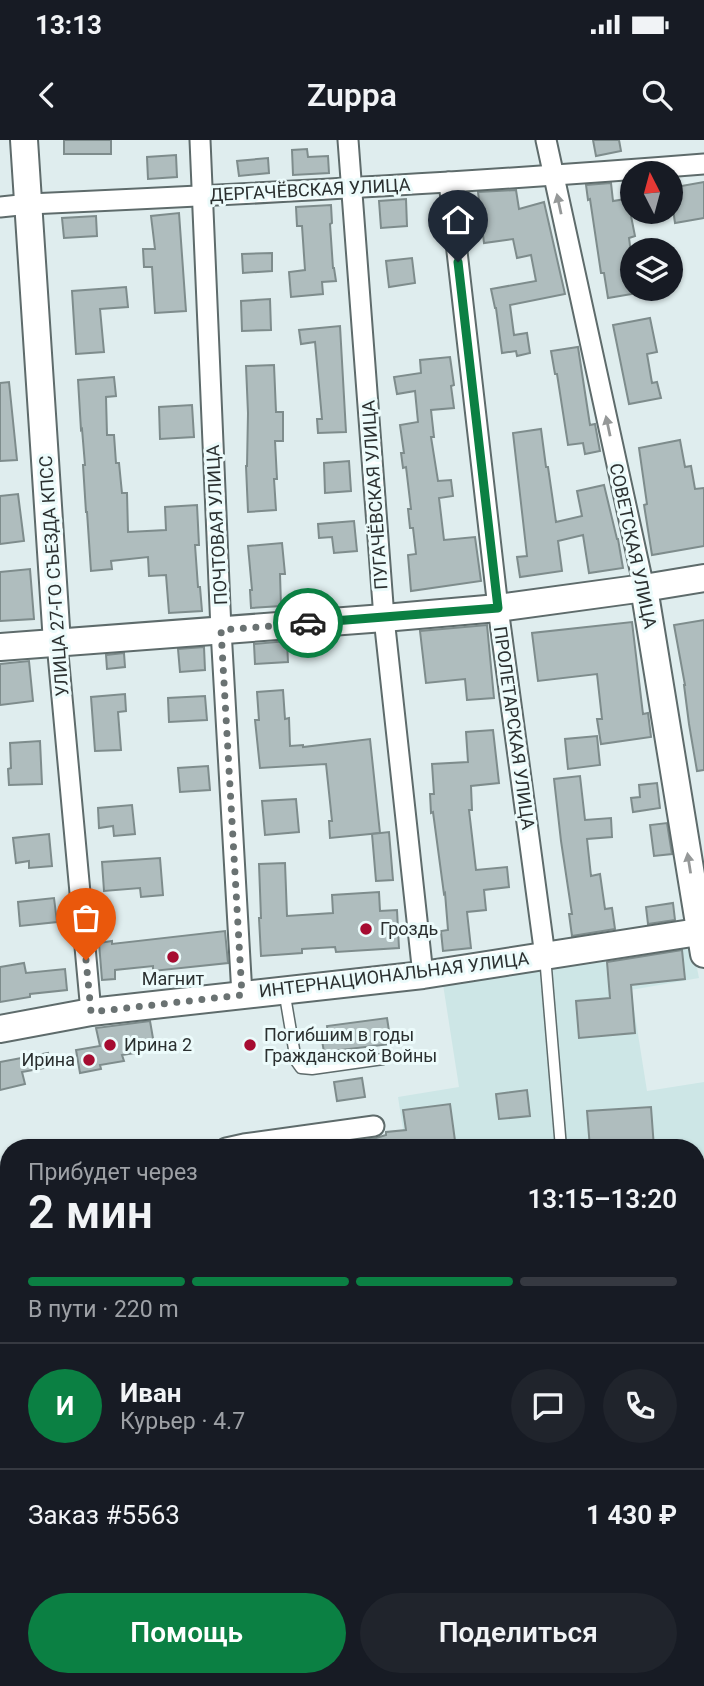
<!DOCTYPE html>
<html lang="ru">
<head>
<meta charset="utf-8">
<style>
  body { margin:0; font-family:Roboto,sans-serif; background:#20242c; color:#f1f3f6; height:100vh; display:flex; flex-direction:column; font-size:26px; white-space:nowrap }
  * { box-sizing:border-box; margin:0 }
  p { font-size:23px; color:#9ea1a6 }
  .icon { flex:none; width:38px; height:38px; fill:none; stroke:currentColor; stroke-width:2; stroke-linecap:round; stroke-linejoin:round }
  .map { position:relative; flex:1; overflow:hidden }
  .drawer { position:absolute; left:0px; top:999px; width:705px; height:548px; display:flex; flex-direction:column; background:#171b24; border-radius:28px 28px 0 0; box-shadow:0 2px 5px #0004 }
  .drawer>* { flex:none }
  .needle { width:46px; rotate:354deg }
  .fabs { position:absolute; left:620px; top:21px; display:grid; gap:14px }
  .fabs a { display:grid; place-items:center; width:63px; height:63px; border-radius:50%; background:#171b24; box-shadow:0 2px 5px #0004; font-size:35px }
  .pin { position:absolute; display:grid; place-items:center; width:60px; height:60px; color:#fff; margin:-72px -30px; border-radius:50% 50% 50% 0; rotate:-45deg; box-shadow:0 0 7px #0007 }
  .pin .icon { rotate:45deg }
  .courier { position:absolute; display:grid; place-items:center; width:70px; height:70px; margin:-35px; border:5px solid #0b8043; border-radius:50%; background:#fff; color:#222; box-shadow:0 2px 9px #0007 }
  .head em { font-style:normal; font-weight:600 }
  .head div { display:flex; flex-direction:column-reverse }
  .head { display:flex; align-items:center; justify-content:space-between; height:119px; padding:0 28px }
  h1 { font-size:46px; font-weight:600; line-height:52px }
  .bar { display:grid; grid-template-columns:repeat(4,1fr); gap:10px 7px; align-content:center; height:84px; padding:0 28px }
  .bar i { height:9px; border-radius:5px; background:#363941 }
  .bar .active { background:#0b8043 }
  .bar p { grid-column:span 4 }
  .line { display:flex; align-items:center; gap:18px; padding:0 28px; border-top:2px solid #363941 }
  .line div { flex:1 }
  .round { display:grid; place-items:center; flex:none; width:74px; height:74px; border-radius:37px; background:#20242c }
  .button { display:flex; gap:14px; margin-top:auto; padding:14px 28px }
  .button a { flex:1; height:80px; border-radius:42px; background:#0b8043; color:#fff; font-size:28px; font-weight:600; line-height:80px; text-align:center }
  .button a+a { background:#20242c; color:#f1f3f6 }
  .status { display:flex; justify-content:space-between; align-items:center; height:49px; padding:0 35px; background:#171b24; direction:ltr }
  .status svg { height:19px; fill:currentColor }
  header { display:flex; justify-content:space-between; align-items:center; height:91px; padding:0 28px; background:#171b24; font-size:32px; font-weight:600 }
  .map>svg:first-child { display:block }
  .built { fill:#cde6e6 }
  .building { fill:#afbdbe; stroke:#7e8c8c; stroke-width:2 }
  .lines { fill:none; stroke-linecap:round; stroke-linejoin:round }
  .lane-casing { stroke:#5e6b6b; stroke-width:13 }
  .street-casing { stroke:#5e6b6b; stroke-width:23 }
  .secondary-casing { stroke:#5e6b6b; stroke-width:30 }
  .lane { stroke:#fff; stroke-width:10 }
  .street { stroke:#fff; stroke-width:19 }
  .secondary { stroke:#fff; stroke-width:26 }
  .rail-casing { stroke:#656d6d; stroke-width:8 }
  .rail { stroke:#ecfbfb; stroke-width:5; stroke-dasharray:16; stroke-linecap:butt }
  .oneway { fill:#959898 }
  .done { stroke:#6a7272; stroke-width:7; stroke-dasharray:0 12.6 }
  .route { stroke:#0b8043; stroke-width:9 }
  .poi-dot { fill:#a60c31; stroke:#ecfbfb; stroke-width:2.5 }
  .labels { text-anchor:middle; stroke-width:6; stroke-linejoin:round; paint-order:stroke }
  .street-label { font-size:18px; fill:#2b3030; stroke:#ecfbfb }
  .poi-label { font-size:18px; fill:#2b3030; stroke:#ecfbfb; text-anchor:start }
</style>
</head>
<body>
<div class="status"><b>13:13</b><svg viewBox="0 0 49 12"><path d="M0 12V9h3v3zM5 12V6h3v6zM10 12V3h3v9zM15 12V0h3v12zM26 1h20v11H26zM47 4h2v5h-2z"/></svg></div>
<header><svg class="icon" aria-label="back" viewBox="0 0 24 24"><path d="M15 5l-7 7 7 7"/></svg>Zuppa<svg class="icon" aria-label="search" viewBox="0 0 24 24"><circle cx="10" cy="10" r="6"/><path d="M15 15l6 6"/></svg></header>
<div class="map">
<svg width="704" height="1546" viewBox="0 0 704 1546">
  <rect width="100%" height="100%" fill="#dfedee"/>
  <!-- built -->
  <g class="built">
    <path d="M 691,798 L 699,838 L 631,850 L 647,951 L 704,942 L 704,1174 L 697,1175 L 696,1008 L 406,1008 L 398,957 L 459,947 L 442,838 Z"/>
    <path d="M 704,1427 L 704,1546 L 163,1546 L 197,1538 L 696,1538 L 697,1429 Z"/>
  </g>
  <!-- building -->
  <g class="building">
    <rect x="64" y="0" width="47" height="14"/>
    <path d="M 593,0 L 619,0 L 621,11 L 596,16 Z"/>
    <path d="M 307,9 L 308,17 L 328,16 L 329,33 L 293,35 L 292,10 Z"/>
    <path d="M 176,15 L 177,37 L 148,39 L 147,17 Z"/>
    <path d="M 268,18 L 269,33 L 239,36 L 237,21 Z"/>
    <path d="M 704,42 L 704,78 L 675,83 L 670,48 Z"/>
    <path d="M 611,43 L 613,61 L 632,58 L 631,76 L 635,96 L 629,98 L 632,121 L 632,154 L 608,158 L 604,133 L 601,133 L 590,59 L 588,60 L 586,45 Z"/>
    <path d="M 516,50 L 519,69 L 544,62 L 565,154 L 510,165 L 514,195 L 527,193 L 530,213 L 517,216 L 516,211 L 502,213 L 496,168 L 495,168 L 491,149 L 536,141 L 531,115 L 517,118 L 513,99 L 484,103 L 478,52 Z"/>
    <path d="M 406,59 L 407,86 L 381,88 L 379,61 Z"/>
    <path d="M 331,65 L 332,83 L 330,84 L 333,128 L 334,128 L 336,141 L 322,142 L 323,154 L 291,157 L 289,132 L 305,130 L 302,86 L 297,86 L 296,67 Z"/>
    <path d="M 179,73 L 186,171 L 155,173 L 152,127 L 144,127 L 143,109 L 155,109 L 151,76 Z"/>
    <path d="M 96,76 L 97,96 L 64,98 L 62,78 Z"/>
    <path d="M 272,113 L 272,131 L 243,133 L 242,114 Z"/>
    <path d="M 412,118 L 415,143 L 389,147 L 386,121 Z"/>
    <path d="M 126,147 L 128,167 L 100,169 L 104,212 L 76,214 L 72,151 Z"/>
    <path d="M 270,159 L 271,190 L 242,191 L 241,161 Z"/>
    <path d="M 650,178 L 657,212 L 647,214 L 652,243 L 657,242 L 661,258 L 629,264 L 613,185 Z"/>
    <path d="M 340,186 L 346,292 L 318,293 L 317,279 L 322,279 L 315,202 L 301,204 L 299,190 Z"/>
    <path d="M 578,207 L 590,285 L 595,284 L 600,311 L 585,314 L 583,303 L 568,305 L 557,234 L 555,234 L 551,211 Z"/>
    <path d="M 450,217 L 454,245 L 451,246 L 454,268 L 431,270 L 434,297 L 431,297 L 438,341 L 451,340 L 453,356 L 439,358 L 444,400 L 475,397 L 481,441 L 411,451 L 408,415 L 416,414 L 413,388 L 410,388 L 408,369 L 411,369 L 406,327 L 403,328 L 401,313 L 404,313 L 400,285 L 418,282 L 415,251 L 397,254 L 394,237 L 421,233 L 420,220 Z"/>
    <path d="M 274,225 L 276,272 L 283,272 L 283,301 L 275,301 L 277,339 L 274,339 L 276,370 L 248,372 L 246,326 L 247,326 L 248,273 L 246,226 Z"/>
    <path d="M 114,237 L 116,256 L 106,257 L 107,295 L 114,295 L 116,323 L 119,323 L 122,353 L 127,353 L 128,392 L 166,390 L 165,367 L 197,365 L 199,405 L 195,405 L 198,447 L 200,447 L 202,471 L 169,473 L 166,435 L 149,436 L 148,417 L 111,421 L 112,429 L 91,431 L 87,372 L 86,372 L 83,325 L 85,325 L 82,289 L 81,290 L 78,240 Z"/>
    <path d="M 9,242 L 17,320 L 0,321 L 0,243 Z"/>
    <path d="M 192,265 L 194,297 L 160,299 L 159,267 Z"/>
    <path d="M 541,289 L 546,327 L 548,327 L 556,382 L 582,376 L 577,351 L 604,345 L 617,399 L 618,399 L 623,428 L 589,433 L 583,395 L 558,401 L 562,431 L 520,437 L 517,417 L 527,416 L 513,293 Z"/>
    <path d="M 680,300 L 685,327 L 691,326 L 695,349 L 704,348 L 704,406 L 652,415 L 644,365 L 647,364 L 639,308 Z"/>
    <path d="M 349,321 L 351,351 L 325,353 L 324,323 Z"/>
    <path d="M 18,354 L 24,401 L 0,404 L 0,356 Z"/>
    <path d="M 354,381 L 357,411 L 334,413 L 332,397 L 319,398 L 318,384 Z"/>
    <path d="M 282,403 L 285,434 L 280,434 L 281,466 L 251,468 L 250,450 L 252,450 L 248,406 Z"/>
    <path d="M 30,429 L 34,479 L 0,481 L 0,432 Z"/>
    <path d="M 704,480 L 704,630 L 697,631 L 689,584 L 684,545 L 685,545 L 674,485 Z"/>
    <path d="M 632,482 L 643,574 L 648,573 L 651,597 L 601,604 L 597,579 L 602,579 L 597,534 L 538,541 L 532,493 Z"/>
    <path d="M 487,485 L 494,558 L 467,560 L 465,539 L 426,543 L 420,491 Z"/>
    <path d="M 287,501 L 288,522 L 255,524 L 254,504 Z"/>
    <path d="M 204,507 L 205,530 L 180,532 L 178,509 Z"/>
    <path d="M 124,513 L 125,527 L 107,529 L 106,515 Z"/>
    <path d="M 29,521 L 33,561 L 0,565 L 0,524 Z"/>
    <path d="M 283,550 L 285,579 L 289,578 L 290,606 L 303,605 L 303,607 L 370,599 L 380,693 L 330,698 L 329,681 L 332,681 L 326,624 L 260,628 L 255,580 L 259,580 L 257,552 Z"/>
    <path d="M 125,554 L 126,571 L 118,572 L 121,610 L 95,611 L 91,557 Z"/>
    <path d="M 205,556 L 207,580 L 169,582 L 168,558 Z"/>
    <path d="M 493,590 L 499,643 L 471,646 L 472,670 L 469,670 L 476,730 L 507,727 L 509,747 L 484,750 L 486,770 L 467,772 L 471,808 L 443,811 L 441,791 L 448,790 L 445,753 L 444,754 L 433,672 L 431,673 L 430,654 L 434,654 L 432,624 L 468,622 L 466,592 Z"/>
    <path d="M 597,596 L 600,625 L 568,629 L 565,599 Z"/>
    <path d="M 40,601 L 42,644 L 9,645 L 8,629 L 11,628 L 10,603 Z"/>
    <path d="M 208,626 L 210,650 L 180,652 L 178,628 Z"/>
    <path d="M 580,636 L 585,680 L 611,678 L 612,697 L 587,699 L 591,736 L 600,734 L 605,769 L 612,768 L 615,789 L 572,796 L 569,774 L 572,774 L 561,701 L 554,639 Z"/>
    <path d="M 657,643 L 660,668 L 633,672 L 631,658 L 640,657 L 639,645 Z"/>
    <path d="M 296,659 L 299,692 L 265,695 L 262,661 Z"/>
    <path d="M 132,665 L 135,694 L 114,696 L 113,686 L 99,688 L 98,668 Z"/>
    <path d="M 667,683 L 672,714 L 654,716 L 650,685 Z"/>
    <path d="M 389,692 L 393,740 L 376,741 L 372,694 Z"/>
    <path d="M 49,694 L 52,726 L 29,728 L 29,721 L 16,723 L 13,698 Z"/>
    <path d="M 160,718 L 163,755 L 141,757 L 140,748 L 104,751 L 102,722 Z"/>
    <path d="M 285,723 L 287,776 L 333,773 L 332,755 L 379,752 L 380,771 L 397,770 L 399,808 L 336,812 L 335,807 L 302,809 L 302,813 L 261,816 L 259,778 L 261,778 L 259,724 Z"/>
    <path d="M 54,758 L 57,782 L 20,786 L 18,762 Z"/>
    <path d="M 673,763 L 675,780 L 648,784 L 646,767 Z"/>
    <path d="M 225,791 L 228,823 L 153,831 L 153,826 L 115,830 L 115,839 L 102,840 L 99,803 L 112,801 L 112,804 Z"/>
    <path d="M 682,810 L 685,839 L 631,845 L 635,893 L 579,898 L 576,861 L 610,858 L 607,822 Z"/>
    <path d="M 24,823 L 26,833 L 65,829 L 67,850 L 30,854 L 30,857 L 0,862 L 0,827 Z"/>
    <path d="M 387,878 L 391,904 L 324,912 L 321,895 L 328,894 L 327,886 Z"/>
    <path d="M 150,881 L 155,910 L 122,915 L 124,921 L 100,925 L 101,929 L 80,933 L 76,910 L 100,906 L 96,888 Z"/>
    <path d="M 48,913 L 50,927 L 22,932 L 25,944 L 0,950 L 0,922 Z"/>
    <path d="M 362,938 L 365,957 L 337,961 L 334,942 Z"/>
    <path d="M 527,950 L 530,976 L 499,979 L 496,954 Z"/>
    <path d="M 450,964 L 456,1008 L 348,1008 L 348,1002 L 376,998 L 386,995 L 386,992 L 406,990 L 403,970 Z"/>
    <path d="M 651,967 L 654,1008 L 590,1008 L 587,971 Z"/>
  </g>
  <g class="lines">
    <!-- lane casing -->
    <g class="lane-casing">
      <g id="lane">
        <path d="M 545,816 L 561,1008"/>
        <path d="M 284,850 L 296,921 L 301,928 L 312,929 L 383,919"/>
        <path d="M 696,1472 L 704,1471"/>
        <path d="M 93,1544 L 197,1540 L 208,1538"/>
      </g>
    </g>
    <!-- street casing -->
    <g class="street-casing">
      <g id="street">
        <path d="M 200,0 L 221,490 L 242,855"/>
        <path d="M 348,0 L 384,478 L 423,835"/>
        <path d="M 546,0 L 644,448"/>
        <path d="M 449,42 L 498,468 L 545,816"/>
        <path d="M 0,67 L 29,64 C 254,54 479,42 704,24"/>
        <path d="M 57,503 L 91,872"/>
        <path d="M 226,1008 L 244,1004 L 374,986"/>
        <path d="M 0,1058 L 9,1057"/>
        <path d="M 0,1096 L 9,1136"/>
        <path d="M 86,1546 L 93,1544"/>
      </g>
    </g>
    <!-- secondary casing -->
    <g class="secondary-casing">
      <g id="secondary">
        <path d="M 24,0 L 57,503"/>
        <path d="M 644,448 L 704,814"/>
        <path d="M 0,507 L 384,478 L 498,468 L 644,448 L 704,438"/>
        <path d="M 0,889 L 91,872 L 423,835 L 704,791"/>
        <path d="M 696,1183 L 704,1182"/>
        <path d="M 0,1412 L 9,1408"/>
      </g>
    </g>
    <!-- lane -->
    <use href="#lane" class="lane"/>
    <!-- street -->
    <use href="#street" class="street"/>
    <!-- secondary -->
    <use href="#secondary" class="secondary"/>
    <!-- rail casing -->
    <g class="rail-casing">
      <g id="rail">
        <path d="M 696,1519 L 704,1517"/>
        <path d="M 696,1532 L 704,1530"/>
        <path d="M 581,1546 L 615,1538"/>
        <path d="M 633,1546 L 667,1538"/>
      </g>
    </g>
    <!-- rail -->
    <use href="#rail" class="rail"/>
  </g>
  <!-- one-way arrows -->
  <defs><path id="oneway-solid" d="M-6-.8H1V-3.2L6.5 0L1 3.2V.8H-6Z" transform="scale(1.75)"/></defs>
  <g class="oneway">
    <use href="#oneway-solid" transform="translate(559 64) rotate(-102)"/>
    <use href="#oneway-solid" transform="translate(608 286) rotate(-102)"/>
    <use href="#oneway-solid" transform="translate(689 723) rotate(-99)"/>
  </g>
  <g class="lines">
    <!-- done -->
    <path class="done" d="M 86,820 L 91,872 L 242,855 L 221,490 L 308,483"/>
    <!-- route -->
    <path class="route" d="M 308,483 L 498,468 L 458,122"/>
  </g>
  <!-- markers -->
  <g class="poi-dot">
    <circle cx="366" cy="789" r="7"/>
    <circle cx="173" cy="817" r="7"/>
    <circle cx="110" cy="905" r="7"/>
    <circle cx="250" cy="905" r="7"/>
    <circle cx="89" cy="920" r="7"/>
  </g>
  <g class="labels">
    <!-- street labels -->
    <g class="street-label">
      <text transform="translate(310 50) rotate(-3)" y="6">ДЕРГАЧЁВСКАЯ УЛИЦА</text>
      <text transform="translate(375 355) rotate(-94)" y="6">ПУГАЧЁВСКАЯ УЛИЦА</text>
      <text transform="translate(217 385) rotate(-93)" y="6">ПОЧТОВАЯ УЛИЦА</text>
      <text transform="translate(633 406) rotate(78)" y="6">СОВЕТСКАЯ УЛИЦА</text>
      <text transform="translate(54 436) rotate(-94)" y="6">УЛИЦА 27-ГО СЪЕЗДА КПСС</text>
      <text transform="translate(514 588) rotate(82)" y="6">ПРОЛЕТАРСКАЯ УЛИЦА</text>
      <text transform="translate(394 835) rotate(-7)" y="6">ИНТЕРНАЦИОНАЛЬНАЯ УЛИЦА</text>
    </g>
    <!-- poi labels -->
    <g class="poi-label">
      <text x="380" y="795">Гроздь</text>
      <text x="173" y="845" text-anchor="middle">Магнит</text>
      <text x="264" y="901">Погибшим в годы<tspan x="264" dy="21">Гражданской Войны</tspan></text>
      <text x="124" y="911">Ирина 2</text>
      <text x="75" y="926" text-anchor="end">Ирина</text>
    </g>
  </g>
</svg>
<div class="fabs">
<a><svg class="needle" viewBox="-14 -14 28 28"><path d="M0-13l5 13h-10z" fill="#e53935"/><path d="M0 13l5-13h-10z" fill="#9ea1a6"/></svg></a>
<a><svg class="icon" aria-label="layers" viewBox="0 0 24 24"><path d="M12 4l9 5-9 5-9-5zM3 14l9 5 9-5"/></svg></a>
</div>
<div class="pin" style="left:86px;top:820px;background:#ea580c"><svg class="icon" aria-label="bag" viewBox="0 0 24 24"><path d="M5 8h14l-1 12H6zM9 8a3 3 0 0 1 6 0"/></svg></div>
<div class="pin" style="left:458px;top:122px;background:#1f2937"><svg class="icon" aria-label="home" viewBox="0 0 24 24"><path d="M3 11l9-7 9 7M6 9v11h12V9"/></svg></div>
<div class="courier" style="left:308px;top:483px"><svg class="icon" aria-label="car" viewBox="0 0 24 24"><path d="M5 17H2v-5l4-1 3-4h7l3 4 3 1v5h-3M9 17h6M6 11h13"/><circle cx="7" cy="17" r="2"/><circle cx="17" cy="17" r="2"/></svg></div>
<section class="drawer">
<div class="head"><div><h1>2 мин</h1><p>Прибудет через</p></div><em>13:15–13:20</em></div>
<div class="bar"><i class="active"></i><i class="active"></i><i class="active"></i><i></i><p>В пути · 220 m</p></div>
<div class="line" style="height:126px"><b class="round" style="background:#0b8043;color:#fff">И</b><div><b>Иван</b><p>Курьер · 4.7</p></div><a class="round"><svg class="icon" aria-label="chat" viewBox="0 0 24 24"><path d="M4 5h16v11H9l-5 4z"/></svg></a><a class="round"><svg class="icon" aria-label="phone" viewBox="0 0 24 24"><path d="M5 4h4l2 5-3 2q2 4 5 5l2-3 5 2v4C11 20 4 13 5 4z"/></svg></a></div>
<div class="line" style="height:91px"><div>Заказ #5563</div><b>1 430 ₽</b></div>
<div class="button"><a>Помощь</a><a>Поделиться</a></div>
</section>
</div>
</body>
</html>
